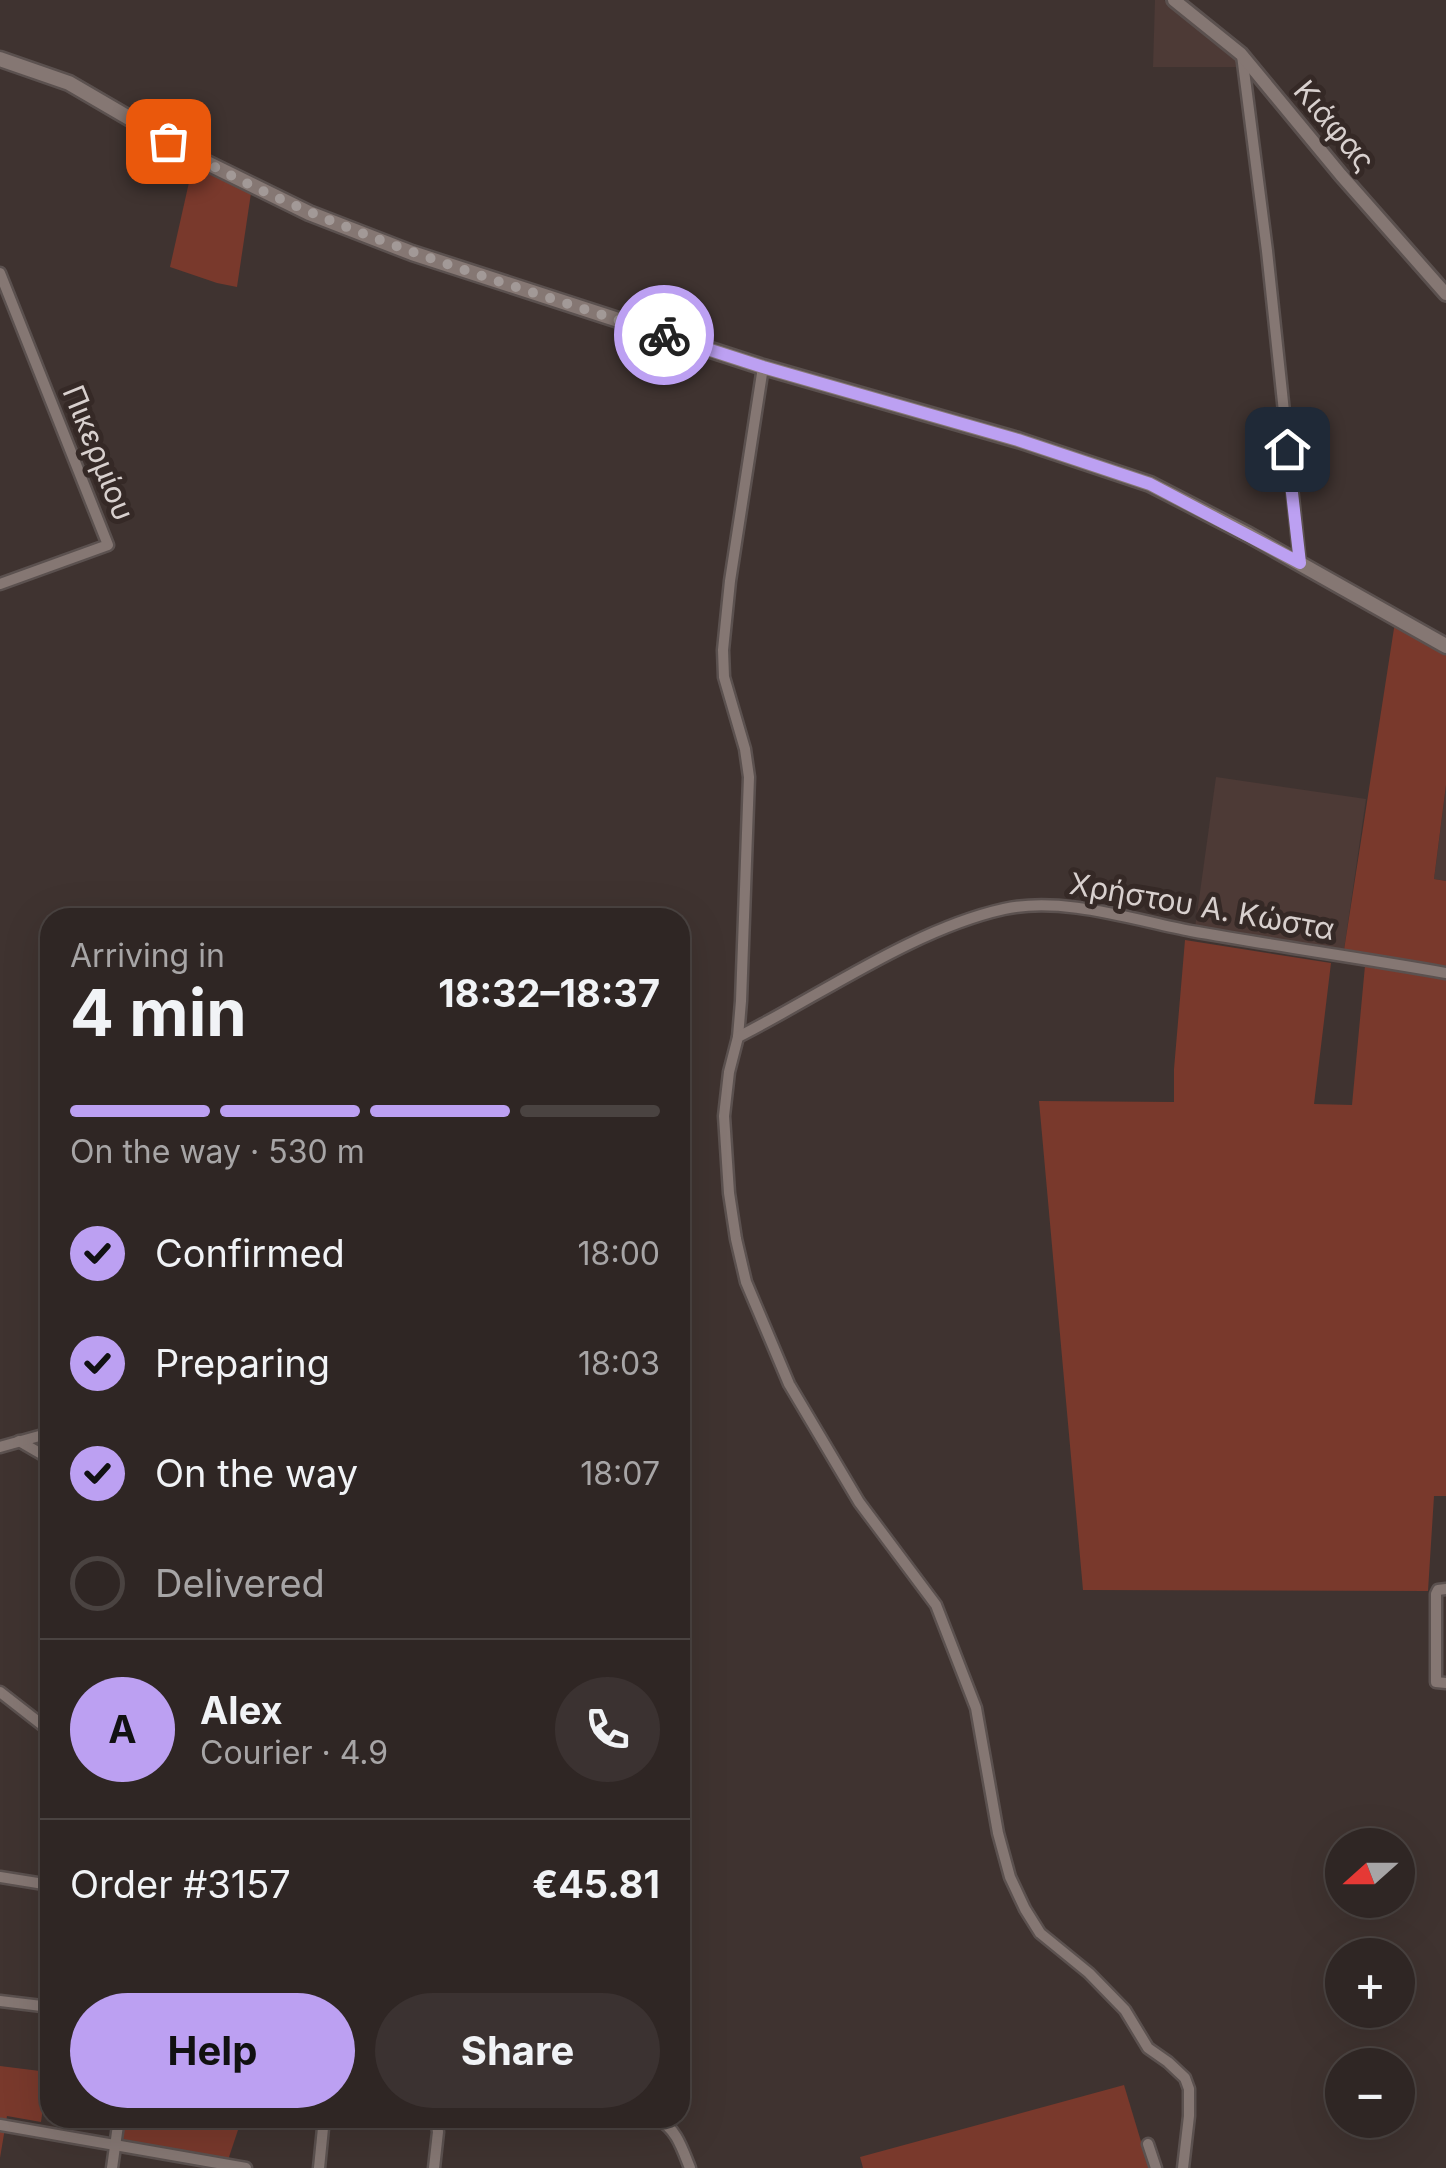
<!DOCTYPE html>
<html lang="en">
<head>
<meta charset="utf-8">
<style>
  body { margin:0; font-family:Inter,sans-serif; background:#3b3231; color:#f1f3f6; height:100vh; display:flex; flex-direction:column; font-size:38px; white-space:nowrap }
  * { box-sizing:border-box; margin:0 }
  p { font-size:32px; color:#a7a5a6 }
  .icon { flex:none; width:55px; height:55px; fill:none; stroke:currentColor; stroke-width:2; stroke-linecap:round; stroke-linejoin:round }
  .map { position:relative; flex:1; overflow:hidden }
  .panel { position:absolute; left:40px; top:908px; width:650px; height:1220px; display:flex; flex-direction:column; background:#2f2624; border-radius:30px; box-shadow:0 10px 40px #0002,0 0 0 2px #4a4341 }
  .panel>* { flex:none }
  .needle { width:65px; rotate:249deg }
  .fabs { position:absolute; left:1325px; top:1828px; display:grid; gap:20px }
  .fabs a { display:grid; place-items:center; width:90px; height:90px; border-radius:50%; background:#2f2624; box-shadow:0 10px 40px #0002,0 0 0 2px #4a4341; font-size:50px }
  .pin { position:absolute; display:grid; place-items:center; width:85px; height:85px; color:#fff; margin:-42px; border-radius:20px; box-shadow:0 5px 15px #0006 }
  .courier { position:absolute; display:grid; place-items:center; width:100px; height:100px; margin:-50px; border:8px solid #bca0f2; border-radius:50%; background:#fff; color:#222; box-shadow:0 2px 12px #0007 }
  .headline em { font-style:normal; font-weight:700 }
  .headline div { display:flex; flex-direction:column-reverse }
  .headline { display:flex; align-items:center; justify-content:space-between; height:170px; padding:0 30px }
  h1 { font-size:65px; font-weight:700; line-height:75px }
  .bar { display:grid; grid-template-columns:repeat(4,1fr); gap:15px 10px; align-content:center; height:120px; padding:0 30px }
  .bar i { height:12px; border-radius:8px; background:#4a4341 }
  .bar .on { background:#bca0f2 }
  .bar p { grid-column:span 4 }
  .line { display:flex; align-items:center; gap:25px; padding:0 30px; border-top:2px solid #4a4341 }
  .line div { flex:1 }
  .round { display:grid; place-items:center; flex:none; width:105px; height:105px; border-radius:52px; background:#3b3231 }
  ol { padding:0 30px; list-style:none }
  li { display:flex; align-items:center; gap:30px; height:110px }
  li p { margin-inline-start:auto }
  li .icon { padding:10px; border-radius:50%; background:#bca0f2; color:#111; stroke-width:4 }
  li:last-child { color:#a7a5a6 }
  li i { width:55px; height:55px; border:5px solid #4a4341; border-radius:50% }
  .cta { display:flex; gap:20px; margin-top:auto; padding:20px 30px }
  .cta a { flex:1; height:115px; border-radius:60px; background:#bca0f2; color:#111; font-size:40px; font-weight:700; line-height:115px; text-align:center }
  .cta a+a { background:#3b3231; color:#f1f3f6 }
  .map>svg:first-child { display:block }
  .built { fill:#4d3a36 }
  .green { fill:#79392c }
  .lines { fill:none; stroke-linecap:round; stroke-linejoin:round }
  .minor-casing { stroke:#5b514f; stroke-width:15 }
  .tertiary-casing { stroke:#5b514f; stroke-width:18 }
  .secondary-casing { stroke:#5b514f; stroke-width:19 }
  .minor { stroke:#857773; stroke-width:10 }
  .tertiary { stroke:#857773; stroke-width:12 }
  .secondary { stroke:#857773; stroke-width:14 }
  .done { stroke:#a29997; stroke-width:10; stroke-dasharray:0 18 }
  .route { stroke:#bca0f2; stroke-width:12 }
  .labels { text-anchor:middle; stroke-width:10; stroke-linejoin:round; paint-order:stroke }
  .street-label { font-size:30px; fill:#d8d0ce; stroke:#352926 }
</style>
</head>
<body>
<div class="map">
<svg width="1446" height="2168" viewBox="0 0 1446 2168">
  <rect width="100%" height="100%" fill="#3f3330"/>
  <!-- built -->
  <g class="built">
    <path d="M 1155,0 L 1164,0 L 1201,29 L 1237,62 L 1238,67 L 1153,67 Z"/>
    <path d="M 1216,777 L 1366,799 L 1344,950 L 1195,928 Z"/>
    <path d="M 1446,785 L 1446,881 L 1434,879 Z"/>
  </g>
  <!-- green -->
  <g class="green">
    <path d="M 194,160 L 251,193 L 237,287 L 217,283 L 170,267 Z"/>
    <path d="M 1395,622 L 1446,652 L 1446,785 L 1434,879 L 1446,881 L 1446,1496 L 1434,1496 L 1428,1591 L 1083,1590 L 1039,1101 L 1174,1102 L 1174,1069 L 1185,940 L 1331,963 L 1314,1104 L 1352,1105 L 1366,955 L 1344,950 Z"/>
    <path d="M 0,2066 L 48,2072 L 41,2122 L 7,2116 L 0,2158 Z"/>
    <path d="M 1124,2085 L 1149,2168 L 863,2168 L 860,2157 Z"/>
    <path d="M 116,2118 L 215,2118 L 241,2121 L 228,2160 L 113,2140 Z"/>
  </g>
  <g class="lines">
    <!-- minor casing -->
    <g class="minor-casing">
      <g id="minor">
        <path d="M 1242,55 L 1267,251 L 1300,563"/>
        <path d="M 0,273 L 108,545 L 0,584"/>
        <path d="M 763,367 L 730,581 L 723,650 L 724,677 L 745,749 L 749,777 L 741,1001 L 738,1037 L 729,1072 L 724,1116 L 729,1193 L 736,1239 L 746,1282 L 789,1384 L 859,1502 L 936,1605 L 976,1708 L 998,1833 L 1010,1877 L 1025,1909 L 1040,1933 L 1089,1973 L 1125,2010 L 1148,2048 L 1168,2062 L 1185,2078 L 1189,2089 L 1189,2116 L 1183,2168"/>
        <path d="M 738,1037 C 821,995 914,929 1004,909 C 1063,896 1134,920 1191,931 C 1276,946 1361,958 1446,973"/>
        <path d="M 19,1441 L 50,1459"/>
        <path d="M 0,1447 L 50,1433"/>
        <path d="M 1446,1589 L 1438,1590 L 1436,1594 L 1436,1682 L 1446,1683"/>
        <path d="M 0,1692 L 50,1731"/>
        <path d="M 0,1877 L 50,1885"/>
        <path d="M 0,2001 L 50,2007"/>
        <path d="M 618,2118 L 658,2120 L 657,2118"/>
        <path d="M 658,2120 C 676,2127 683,2151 690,2168"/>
        <path d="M 0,2125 L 246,2168"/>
        <path d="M 1148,2144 L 1156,2168"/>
        <path d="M 112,2168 L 119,2118"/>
        <path d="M 319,2168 L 324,2118"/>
        <path d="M 434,2168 L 438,2132 L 436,2118"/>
      </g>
    </g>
    <!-- tertiary casing -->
    <g class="tertiary-casing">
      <path id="tertiary" d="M 1174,0 L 1241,54 L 1341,175 L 1446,294"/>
    </g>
    <!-- secondary casing -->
    <g class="secondary-casing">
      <path id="secondary" d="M 0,59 L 69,83 L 201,160 L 309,213 L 412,253 L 763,367 L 1018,440 L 1150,484 L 1249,535 L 1446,646"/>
    </g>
    <!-- minor -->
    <use href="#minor" class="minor"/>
    <!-- tertiary -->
    <use href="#tertiary" class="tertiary"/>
    <!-- secondary -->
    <use href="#secondary" class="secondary"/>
  </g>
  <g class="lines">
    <!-- done -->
    <path class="done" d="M 168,141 C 322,232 495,279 664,335"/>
    <!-- route -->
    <path class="route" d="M 664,335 L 763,367 L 1018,440 L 1150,484 L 1300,563 L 1287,449"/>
  </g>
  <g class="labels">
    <!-- street labels -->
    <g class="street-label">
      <text transform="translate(1334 126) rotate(50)" y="10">Κιάφας</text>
      <text transform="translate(98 453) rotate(68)" y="10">Πικερμίου</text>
      <text transform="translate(1202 907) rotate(10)" y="10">Χρήστου Α. Κώστα</text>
    </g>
  </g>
</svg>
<div class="fabs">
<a><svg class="needle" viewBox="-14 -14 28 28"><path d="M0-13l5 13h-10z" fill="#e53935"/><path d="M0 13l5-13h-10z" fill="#a7a5a6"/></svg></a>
<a>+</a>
<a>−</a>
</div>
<div class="pin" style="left:168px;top:141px;background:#ea580c"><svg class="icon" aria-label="bag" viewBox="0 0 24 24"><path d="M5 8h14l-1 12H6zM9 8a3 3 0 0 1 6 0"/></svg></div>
<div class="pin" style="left:1287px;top:449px;background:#1f2937"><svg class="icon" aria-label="home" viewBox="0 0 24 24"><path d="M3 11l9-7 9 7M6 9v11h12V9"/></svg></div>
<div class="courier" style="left:664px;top:335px"><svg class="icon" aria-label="bike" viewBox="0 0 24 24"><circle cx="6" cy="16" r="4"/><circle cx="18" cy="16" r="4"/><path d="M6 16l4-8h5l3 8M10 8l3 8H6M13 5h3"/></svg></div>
<section class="panel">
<div class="headline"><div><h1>4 min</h1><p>Arriving in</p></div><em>18:32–18:37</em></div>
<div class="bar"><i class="on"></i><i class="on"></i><i class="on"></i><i></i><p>On the way · 530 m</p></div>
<ol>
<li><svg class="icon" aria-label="check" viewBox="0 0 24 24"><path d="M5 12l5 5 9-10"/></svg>Confirmed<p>18:00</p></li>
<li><svg class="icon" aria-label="check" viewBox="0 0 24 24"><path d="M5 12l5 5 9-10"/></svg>Preparing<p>18:03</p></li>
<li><svg class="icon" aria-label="check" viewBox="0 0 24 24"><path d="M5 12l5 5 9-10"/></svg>On the way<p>18:07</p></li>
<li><i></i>Delivered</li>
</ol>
<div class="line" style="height:180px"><b class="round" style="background:#bca0f2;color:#111">A</b><div><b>Alex</b><p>Courier · 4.9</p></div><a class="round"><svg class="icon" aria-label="phone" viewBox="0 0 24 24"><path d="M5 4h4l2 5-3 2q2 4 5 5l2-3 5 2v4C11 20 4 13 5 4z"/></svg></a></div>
<div class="line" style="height:130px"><div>Order #3157</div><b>€45.81</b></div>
<div class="cta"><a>Help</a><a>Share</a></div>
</section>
</div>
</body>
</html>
